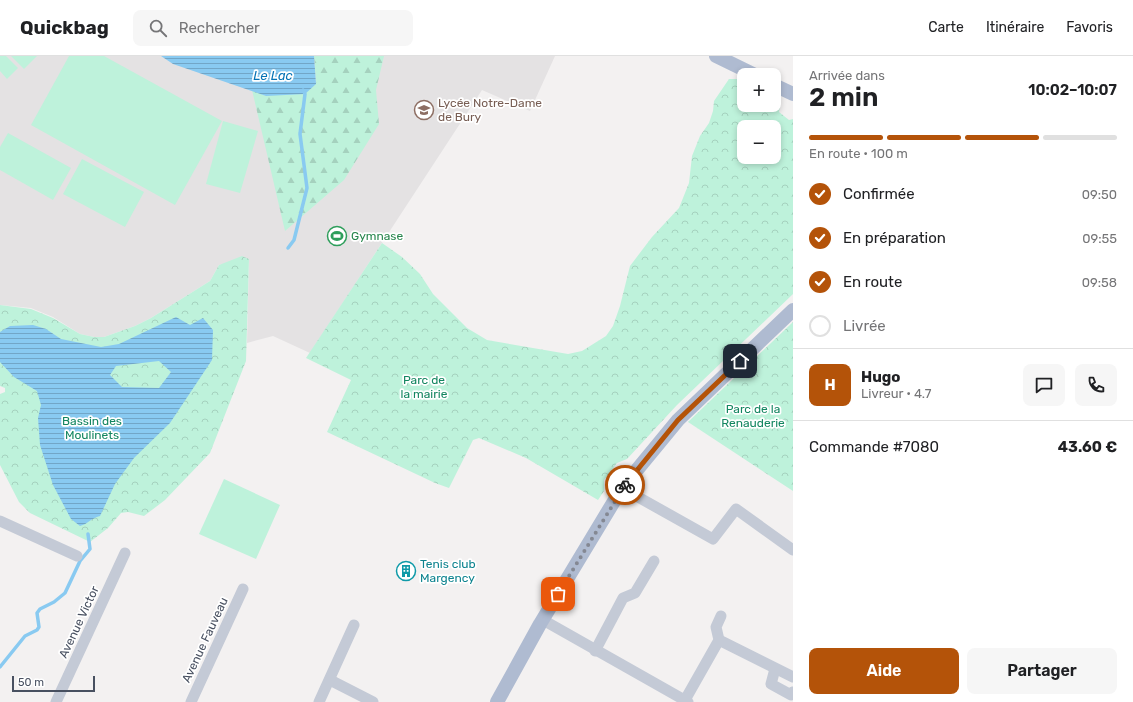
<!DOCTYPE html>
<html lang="fr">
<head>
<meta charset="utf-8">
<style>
  body { margin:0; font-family:Rubik,sans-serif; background:#f6f6f6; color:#202124; height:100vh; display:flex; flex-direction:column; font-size:15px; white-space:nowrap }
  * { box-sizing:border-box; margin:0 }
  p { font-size:13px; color:#757577 }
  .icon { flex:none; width:22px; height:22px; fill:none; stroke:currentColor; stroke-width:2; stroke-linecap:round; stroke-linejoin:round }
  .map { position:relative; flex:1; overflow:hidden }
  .side { display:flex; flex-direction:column; background:#fff; width:340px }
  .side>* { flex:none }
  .fabs { position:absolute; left:737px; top:12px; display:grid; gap:8px }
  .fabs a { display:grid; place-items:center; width:44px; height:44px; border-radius:8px; background:#fff; box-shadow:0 2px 6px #0003; font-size:20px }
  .scale { position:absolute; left:12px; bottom:10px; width:83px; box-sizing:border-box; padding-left:4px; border:2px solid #485060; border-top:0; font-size:11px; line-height:14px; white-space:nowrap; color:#485060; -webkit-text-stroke:3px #fff; paint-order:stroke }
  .pin { position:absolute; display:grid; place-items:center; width:34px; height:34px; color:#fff; margin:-17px; border-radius:8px; box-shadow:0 2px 6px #0006 }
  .courier { position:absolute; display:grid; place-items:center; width:40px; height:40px; margin:-20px; border:3px solid #b45309; border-radius:50%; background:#fff; color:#222; box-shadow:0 1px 5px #0007 }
  .summary em { font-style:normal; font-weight:600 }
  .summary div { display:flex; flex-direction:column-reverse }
  .summary { display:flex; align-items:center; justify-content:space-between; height:68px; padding:0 16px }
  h1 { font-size:26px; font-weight:600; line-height:30px }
  .bar { display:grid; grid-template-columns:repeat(4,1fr); gap:6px 4px; align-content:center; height:48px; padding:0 16px }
  .bar i { height:5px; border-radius:3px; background:#e0e0e0 }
  .bar .on { background:#b45309 }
  .bar p { grid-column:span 4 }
  .line { display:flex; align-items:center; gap:10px; padding:0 16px; border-top:1px solid #e0e0e0 }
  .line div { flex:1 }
  .round { display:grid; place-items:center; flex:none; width:42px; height:42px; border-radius:8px; background:#f6f6f6 }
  ol { padding:0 16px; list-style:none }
  li { display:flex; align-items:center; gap:12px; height:44px }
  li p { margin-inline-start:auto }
  li .icon { padding:4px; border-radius:50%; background:#b45309; color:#fff; stroke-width:4 }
  li:last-child { color:#757577 }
  li i { width:22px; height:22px; border:2px solid #e0e0e0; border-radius:50% }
  .cta { display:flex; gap:8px; margin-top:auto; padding:8px 16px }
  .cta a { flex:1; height:46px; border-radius:8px; background:#b45309; color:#fff; font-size:16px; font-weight:600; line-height:46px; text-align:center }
  .cta a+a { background:#f6f6f6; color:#202124 }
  header { display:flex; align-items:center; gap:24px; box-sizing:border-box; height:56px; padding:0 20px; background:#fff; border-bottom:1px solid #e0e0e0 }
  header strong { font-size:19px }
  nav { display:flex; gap:22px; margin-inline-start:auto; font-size:14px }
  .search { width:280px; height:36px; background:#f6f6f6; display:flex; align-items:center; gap:10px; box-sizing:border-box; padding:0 14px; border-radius:8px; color:#757577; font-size:15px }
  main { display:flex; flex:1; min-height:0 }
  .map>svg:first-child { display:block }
  .education { fill:#e4e2e3 }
  .forest { fill:url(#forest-firs) }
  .park { fill:url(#park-crowns); fill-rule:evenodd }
  .pitch { fill:#bef2db }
  .water { fill:url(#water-rules); fill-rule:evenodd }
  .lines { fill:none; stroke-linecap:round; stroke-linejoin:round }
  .stream { stroke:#89caf1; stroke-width:3.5 }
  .minor { stroke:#c4cad6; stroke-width:11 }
  .major { stroke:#afbbd1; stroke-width:14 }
  .done { stroke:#848893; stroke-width:4; stroke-dasharray:0 7.2 }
  .route { stroke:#b45309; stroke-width:5 }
  .labels { text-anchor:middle; stroke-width:3.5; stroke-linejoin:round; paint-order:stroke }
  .education-label { font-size:12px; fill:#785e54; stroke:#fff; text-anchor:start }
  .leisure-label { font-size:12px; fill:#27864d; stroke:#fff; text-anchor:start }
  .park-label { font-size:12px; fill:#138660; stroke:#fff }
  .culture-label { font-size:12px; fill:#0d838f; stroke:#fff; text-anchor:start }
  .street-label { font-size:12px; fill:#485060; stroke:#fff }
  .water-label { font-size:13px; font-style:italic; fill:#0573b5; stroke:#fff }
</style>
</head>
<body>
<header>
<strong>Quickbag</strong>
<div class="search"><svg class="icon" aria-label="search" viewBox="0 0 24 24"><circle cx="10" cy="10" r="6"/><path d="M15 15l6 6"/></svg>Rechercher</div>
<nav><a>Carte</a><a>Itinéraire</a><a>Favoris</a></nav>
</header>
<main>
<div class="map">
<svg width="793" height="646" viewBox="0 0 793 646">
  <defs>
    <pattern id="forest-firs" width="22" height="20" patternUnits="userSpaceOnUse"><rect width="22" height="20" fill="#bef2db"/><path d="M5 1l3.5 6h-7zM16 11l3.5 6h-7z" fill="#a5d1be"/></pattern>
    <pattern id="park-crowns" width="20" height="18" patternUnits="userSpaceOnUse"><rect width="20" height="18" fill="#bef2db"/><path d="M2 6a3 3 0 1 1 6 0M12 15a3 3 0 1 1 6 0" fill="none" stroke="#a5d1be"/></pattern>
    <pattern id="water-rules" width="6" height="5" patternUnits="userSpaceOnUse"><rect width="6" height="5" fill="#89caf1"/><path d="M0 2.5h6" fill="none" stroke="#72a6c7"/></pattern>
  </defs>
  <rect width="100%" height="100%" fill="#f3f1f1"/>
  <!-- education -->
  <path class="education" d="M 0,0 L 555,0 L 530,55 L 482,34 L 310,297 L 273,280 L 247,287 L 249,203 L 219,209 L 210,225 L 151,262 L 135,270 L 104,281 L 94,281 L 80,278 L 53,261 L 31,252 L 0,249 Z"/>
  <!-- forest -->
  <path class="forest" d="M 314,0 L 384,0 L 376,34 L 379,68 L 344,124 L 285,175 L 252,34 L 266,40 L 316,27 Z"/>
  <!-- park -->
  <g class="park">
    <path d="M 729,23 L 738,23 L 744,27 L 744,49 L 774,49 L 774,45 L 780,50 L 779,56 L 789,64 L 793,63 L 793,238 L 677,349 L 627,403 L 617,407 L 604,424 L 604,435 L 598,444 L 526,402 L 479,382 L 473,384 L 449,432 L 435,427 L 327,376 L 351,324 L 306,302 L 382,187 L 402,201 L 420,218 L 433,238 L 467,272 L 487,284 L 568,298 L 582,295 L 606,280 L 613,270 L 620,250 L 630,210 L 652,181 L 679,152 L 689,127 L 692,100 L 700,80 L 709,67 L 713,55 L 714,45 ZM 744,71 L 774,71 L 774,101 L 744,101 Z"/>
    <path d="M 242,200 L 249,203 L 246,305 L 210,397 L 165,444 L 144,460 L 128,456 L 121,457 L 108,472 L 90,486 L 30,457 L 19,446 L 0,409 L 0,338 L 5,336 L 5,332 L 0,330 L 0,249 L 31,253 L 53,262 L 80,278 L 94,281 L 104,281 L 135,270 L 151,262 L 210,225 L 219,209 Z"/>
    <path d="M 793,266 L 793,435 L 688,366 Z"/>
  </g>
  <!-- pitch -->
  <g class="pitch">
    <path d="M 0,0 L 6,0 L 18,12 L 7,23 L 0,15 Z"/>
    <path d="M 11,0 L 37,0 L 24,13 Z"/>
    <path d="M 69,0 L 104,0 L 222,65 L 175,149 L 31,69 Z"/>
    <path d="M 223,65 L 258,75 L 240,137 L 206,128 Z"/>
    <path d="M 8,77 L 71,112 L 53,144 L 0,114 L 0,91 Z"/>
    <path d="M 82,103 L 144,136 L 125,171 L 63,138 Z"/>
    <path d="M 224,423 L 280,449 L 256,503 L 199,478 Z"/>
  </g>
  <!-- water -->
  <g class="water">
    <path d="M 161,0 L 314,0 L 316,28 L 305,38 L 266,40 L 173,8 Z"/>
    <path d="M 176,261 L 190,269 L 203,262 L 213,274 L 212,304 L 170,367 L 134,402 L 115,428 L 100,460 C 91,462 88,468 80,470 L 71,463 L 53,429 L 40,389 L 38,362 L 41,349 L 37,335 L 14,321 L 0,306 L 0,276 L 10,270 L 33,269 L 46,273 L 61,283 L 101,291 L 119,288 ZM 159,305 L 171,316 L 159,332 L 122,331 L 110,319 L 116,310 Z"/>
  </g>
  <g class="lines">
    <!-- stream -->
    <g class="stream">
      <path d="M 288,192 L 294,184 L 307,132 L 300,78 L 305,38 L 303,34"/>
      <path d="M 0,611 L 25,580 L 37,574 L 39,571 L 37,557 L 40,553 L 54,546 L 65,537 L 80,505 L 90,493 L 88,478"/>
    </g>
    <!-- minor -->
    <g class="minor">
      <path d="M 622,432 L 713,483 L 736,453 L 793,494"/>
      <path d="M 0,465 L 77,500"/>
      <path d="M 543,564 L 688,646"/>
      <path d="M 719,584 L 716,571 L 721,560"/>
      <path d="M 595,595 L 623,542 L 635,537 L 654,505"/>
      <path d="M 775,613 L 771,628 L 791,639 L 793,636"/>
      <path d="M 330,624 L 373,646"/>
      <path d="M 685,644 L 719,584 L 793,621"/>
      <path d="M 56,646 L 125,497"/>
      <path d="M 191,646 L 243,533"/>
      <path d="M 319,646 L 354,569"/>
    </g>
    <!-- major -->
    <g class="major">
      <path d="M 716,0 L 755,19"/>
      <path d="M 774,29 L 793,38"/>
      <path d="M 497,646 L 540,568 L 622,432 L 678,364 L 793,254"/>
    </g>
  </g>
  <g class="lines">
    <!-- done -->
    <path class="done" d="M 558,538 L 625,429"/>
    <!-- route -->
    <path class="route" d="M 625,429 L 678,364 L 740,305"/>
  </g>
  <!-- icons -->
  <defs>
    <g id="school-ring" transform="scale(1)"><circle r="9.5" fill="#fff" stroke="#8d6e63" stroke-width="1.5"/><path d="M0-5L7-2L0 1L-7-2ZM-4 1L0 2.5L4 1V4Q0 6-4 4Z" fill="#8d6e63"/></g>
    <g id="stadium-ring" transform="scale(1)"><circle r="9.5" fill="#fff" stroke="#2e9e5b" stroke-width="1.5"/><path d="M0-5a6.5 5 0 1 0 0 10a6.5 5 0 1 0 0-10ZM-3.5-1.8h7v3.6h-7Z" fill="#2e9e5b"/></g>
    <g id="building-ring" transform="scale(1)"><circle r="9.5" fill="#fff" stroke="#0f9aa8" stroke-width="1.5"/><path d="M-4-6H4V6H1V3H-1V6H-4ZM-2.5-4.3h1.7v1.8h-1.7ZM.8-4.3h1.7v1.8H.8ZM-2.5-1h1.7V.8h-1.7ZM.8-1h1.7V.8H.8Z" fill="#0f9aa8"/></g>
  </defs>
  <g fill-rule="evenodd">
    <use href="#school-ring" x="424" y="54"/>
    <use href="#stadium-ring" x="337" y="180"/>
    <use href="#building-ring" x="406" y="515"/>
  </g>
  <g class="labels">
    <!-- education labels -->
    <g class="education-label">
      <text x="438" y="51">Lycée Notre-Dame<tspan x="438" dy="14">de Bury</tspan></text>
    </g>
    <!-- leisure labels -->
    <g class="leisure-label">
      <text x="351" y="184">Gymnase</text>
    </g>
    <!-- park labels -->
    <g class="park-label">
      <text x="424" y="328">Parc de<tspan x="424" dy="14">la mairie</tspan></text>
      <text x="753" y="357">Parc de la<tspan x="753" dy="14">Renauderie</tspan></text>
      <text x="92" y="369">Bassin des<tspan x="92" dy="14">Moulinets</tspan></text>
    </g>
    <!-- culture labels -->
    <g class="culture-label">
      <text x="420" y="512">Tenis club<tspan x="420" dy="14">Margency</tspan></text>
    </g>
    <!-- street labels -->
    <g class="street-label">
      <text transform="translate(79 566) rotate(-65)" y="4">Avenue Victor</text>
      <text transform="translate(205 584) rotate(-65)" y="4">Avenue Fauveau</text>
    </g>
    <!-- water labels -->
    <g class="water-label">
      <text x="273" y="24">Le Lac</text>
    </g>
  </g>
</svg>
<div class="fabs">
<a>+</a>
<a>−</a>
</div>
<div class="scale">50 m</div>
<div class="pin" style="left:558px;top:538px;background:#ea580c"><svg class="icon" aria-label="bag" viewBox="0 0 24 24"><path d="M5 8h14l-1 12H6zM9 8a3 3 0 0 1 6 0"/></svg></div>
<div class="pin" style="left:740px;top:305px;background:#1f2937"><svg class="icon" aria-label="home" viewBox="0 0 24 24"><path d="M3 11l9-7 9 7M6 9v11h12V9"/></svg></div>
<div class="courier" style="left:625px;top:429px"><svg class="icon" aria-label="bike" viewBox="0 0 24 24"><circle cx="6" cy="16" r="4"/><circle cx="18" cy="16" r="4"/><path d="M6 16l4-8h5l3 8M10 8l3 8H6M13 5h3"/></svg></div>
</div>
<section class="side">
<div class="summary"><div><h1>2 min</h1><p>Arrivée dans</p></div><em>10:02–10:07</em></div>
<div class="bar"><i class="on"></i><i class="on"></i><i class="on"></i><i></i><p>En route · 100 m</p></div>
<ol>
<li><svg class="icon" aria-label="check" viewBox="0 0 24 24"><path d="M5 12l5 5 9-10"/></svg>Confirmée<p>09:50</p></li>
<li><svg class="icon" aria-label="check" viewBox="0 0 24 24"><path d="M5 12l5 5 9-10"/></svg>En préparation<p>09:55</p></li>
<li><svg class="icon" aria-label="check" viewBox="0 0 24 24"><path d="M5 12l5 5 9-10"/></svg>En route<p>09:58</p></li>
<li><i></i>Livrée</li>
</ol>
<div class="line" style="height:72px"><b class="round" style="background:#b45309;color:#fff">H</b><div><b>Hugo</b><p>Livreur · 4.7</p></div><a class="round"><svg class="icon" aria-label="chat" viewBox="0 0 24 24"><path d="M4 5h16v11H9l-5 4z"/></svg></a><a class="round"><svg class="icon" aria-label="phone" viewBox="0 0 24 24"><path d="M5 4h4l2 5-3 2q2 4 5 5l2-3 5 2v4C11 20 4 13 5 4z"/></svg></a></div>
<div class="line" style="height:52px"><div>Commande #7080</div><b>43.60 €</b></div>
<div class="cta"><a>Aide</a><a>Partager</a></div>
</section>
</main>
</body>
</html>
